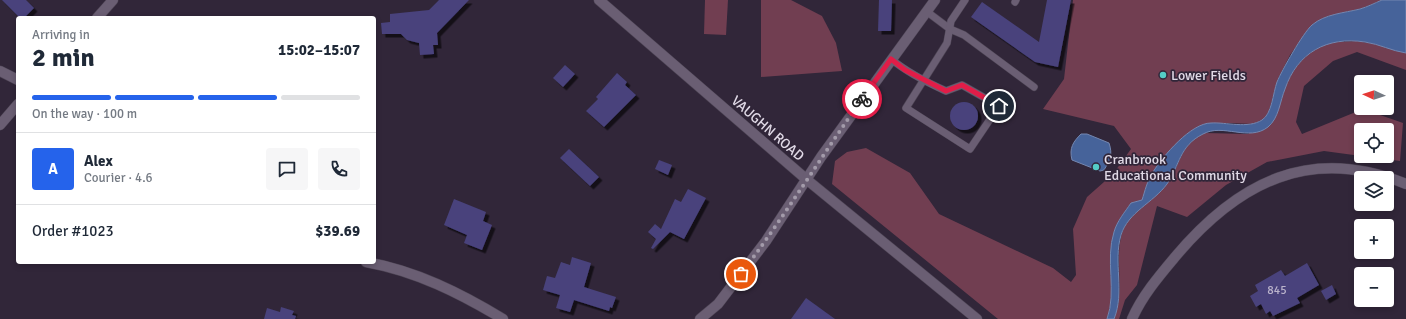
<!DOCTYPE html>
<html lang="en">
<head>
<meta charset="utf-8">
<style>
  body { margin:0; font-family:Signika,sans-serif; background:#f6f6f7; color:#1f2937; height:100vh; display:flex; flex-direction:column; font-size:15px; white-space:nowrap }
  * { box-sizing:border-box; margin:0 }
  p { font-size:13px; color:#747a83 }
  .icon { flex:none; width:22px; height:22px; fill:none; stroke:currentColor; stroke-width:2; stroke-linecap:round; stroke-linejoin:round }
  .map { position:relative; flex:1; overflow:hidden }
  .side { position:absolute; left:16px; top:16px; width:360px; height:248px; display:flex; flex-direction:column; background:#fff; border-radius:4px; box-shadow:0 2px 6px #0003 }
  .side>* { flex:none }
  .needle { width:26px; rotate:273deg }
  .controls { position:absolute; left:1354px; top:75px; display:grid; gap:8px }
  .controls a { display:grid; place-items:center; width:40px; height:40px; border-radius:4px; background:#fff; box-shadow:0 2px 6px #0003; font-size:20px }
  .pin { position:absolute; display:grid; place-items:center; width:34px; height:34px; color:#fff; margin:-17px; border:2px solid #fff; border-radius:50%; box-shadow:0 1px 4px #0007 }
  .courier { position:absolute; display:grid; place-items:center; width:40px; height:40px; margin:-20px; border:3px solid #e11d48; border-radius:50%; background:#fff; color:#222; box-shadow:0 1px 5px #0007 }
  .summary em { font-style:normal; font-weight:700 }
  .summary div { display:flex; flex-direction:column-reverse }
  .summary { display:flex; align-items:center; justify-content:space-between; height:68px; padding:0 16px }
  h1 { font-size:26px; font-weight:700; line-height:30px }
  .bar { display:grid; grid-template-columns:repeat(4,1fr); gap:6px 4px; align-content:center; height:48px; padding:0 16px }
  .bar i { height:5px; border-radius:3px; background:#e0e1e3 }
  .bar .selected { background:#2563eb }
  .bar p { grid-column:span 4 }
  .line { display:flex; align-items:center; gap:10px; padding:0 16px; border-top:1px solid #e0e1e3 }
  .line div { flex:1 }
  .round { display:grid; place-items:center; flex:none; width:42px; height:42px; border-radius:4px; background:#f6f6f7 }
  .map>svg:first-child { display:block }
  .green { fill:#713e51 }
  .water { fill:#46639a; stroke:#7487b1 }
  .building { fill:#48427c; filter:url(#shadow) }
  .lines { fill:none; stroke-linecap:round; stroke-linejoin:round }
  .lane-casing { stroke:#4d4454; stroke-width:8 }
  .street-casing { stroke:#4d4454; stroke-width:11 }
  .lane { stroke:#6a5e73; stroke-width:7 }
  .street { stroke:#6a5e73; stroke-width:10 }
  .done { stroke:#a39baa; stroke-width:4; stroke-dasharray:0 7.2 }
  .route { stroke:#e11d48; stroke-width:5 }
  .poi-dot { fill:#54cdc7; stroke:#312639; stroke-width:1.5 }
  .labels { text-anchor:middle; stroke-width:3.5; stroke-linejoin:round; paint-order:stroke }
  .number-label { font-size:12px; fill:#bbb4cc }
  .poi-label { font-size:14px; fill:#e1dae7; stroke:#312639; text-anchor:start }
  .street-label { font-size:14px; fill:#e1dae7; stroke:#312639 }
</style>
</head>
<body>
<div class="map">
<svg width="1406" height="319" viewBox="0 0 1406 319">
  <defs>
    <filter id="shadow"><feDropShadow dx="3.5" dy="3.5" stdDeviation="0" flood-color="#0009"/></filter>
  </defs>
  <rect width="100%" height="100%" fill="#312639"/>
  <!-- green -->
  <g class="green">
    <path d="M 705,0 L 728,0 L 726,35 L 704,34 Z"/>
    <path d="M 761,0 L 791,0 L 822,16 L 836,43 L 842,71 L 761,77 Z"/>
    <path d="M 1073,0 L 1382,0 L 1363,8 L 1326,17 L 1313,24 L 1290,55 L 1278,79 L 1269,111 L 1265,118 L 1254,124 L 1228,123 L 1197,127 L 1181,139 L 1159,163 L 1148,182 L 1142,200 L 1131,203 C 1125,212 1117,221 1114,232 C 1105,259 1117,292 1107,319 L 998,319 L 832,184 L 835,161 L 847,152 L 866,148 L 910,173 L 939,214 L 1053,268 L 1071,282 L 1076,275 L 1073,229 L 1087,197 L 1113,174 L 1131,149 L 1114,126 L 1043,109 L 1064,79 Z"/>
    <path d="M 1356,41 L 1375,44 L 1406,53 L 1406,70 L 1357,52 L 1333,61 L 1304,86 L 1296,122 L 1302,134 L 1363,109 L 1403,123 L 1400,161 L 1362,156 L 1387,156 L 1387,130 L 1361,130 L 1361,156 L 1324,151 L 1267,162 L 1226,185 L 1187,217 L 1157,206 L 1137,285 L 1125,300 L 1119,319 L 1114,319 C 1125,293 1115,264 1121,237 C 1126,213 1152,203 1166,185 C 1181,166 1179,144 1205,133 L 1248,134 L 1277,114 C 1284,85 1294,59 1322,46 C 1331,41 1345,42 1356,41 Z"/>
  </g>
  <!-- water -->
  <g class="water">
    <path d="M 1382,0 L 1406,0 L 1406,53 C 1392,51 1379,44 1365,42 C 1327,36 1297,53 1285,89 C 1280,101 1279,118 1268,127 C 1249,142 1223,123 1203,134 C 1179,146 1180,165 1167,184 C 1153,203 1128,212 1121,235 C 1113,262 1125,292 1114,319 L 1107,319 C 1117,292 1105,259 1114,232 C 1117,221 1125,212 1131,203 L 1142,200 C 1145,191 1147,181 1153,172 C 1163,156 1191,123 1211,123 C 1226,122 1248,129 1262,120 C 1272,114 1273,93 1277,82 C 1282,70 1303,33 1312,25 C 1325,14 1344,13 1360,9 C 1367,7 1375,3 1382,0 Z"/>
    <path d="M 1081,134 L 1087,134 L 1109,143 C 1113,155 1110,160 1104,170 L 1100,171 L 1072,160 C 1069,148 1073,142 1081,134 Z"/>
  </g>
  <!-- building -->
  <g class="building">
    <path d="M 2,0 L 26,0 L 34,8 L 24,18 L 20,18 Z"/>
    <path d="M 439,0 L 469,0 L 437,33 L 438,45 L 433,45 L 434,54 L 420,55 L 419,43 L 407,40 L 401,34 L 382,34 L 381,23 L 390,22 L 390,14 L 429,10 Z"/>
    <path d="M 879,0 L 892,0 L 891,31 L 878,31 Z"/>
    <path d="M 1047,0 L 1071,0 L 1058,67 L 1035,62 L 971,17 L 982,2 L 1039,42 Z"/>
    <path d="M 565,65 L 575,74 L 563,87 L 553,78 Z"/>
    <path d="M 617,73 L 627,82 L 625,85 L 636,95 L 604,127 L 586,111 L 598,99 L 596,97 Z"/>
    <circle cx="964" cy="116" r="14"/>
    <path d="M 569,149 L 599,177 L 590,186 L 560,158 Z"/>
    <path d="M 659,160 L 672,165 L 668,175 L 655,169 Z"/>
    <path d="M 688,189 L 706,198 L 684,239 L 670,232 L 653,249 L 651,248 L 656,239 L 648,232 L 655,224 L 661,229 L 675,199 L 681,202 Z"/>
    <path d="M 454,199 L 486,212 L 483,221 L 492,225 L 482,250 L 464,243 L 467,235 L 444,225 Z"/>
    <path d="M 572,257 L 591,263 L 584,287 L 616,297 L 612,308 L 610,307 L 609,311 L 574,300 L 570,312 L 556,308 L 560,295 L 543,290 L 547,276 L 555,278 L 561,262 L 570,265 Z"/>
    <path d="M 1307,263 L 1319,285 L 1297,298 L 1300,303 L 1273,316 L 1270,311 L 1266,314 L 1261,304 L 1256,307 L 1250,296 L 1258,291 L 1255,285 L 1281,270 L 1285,276 Z"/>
    <path d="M 1332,285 L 1336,294 L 1326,300 L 1321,291 Z"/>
    <path d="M 806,298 L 835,319 L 791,319 Z"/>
    <path d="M 281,307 L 294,311 L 292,315 L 296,316 L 295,319 L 264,319 L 267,308 L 280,312 Z"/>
  </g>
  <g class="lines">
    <!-- lane casing -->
    <g class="lane-casing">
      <g id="lane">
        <path d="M 1015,2 L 1016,0"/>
        <path d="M 926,11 L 950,29 L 964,35 L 1034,87"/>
        <path d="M 891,59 C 908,73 926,82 946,91 L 962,85 L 999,106 L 970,149 L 906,108 L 947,43 L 951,21 L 965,0"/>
      </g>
    </g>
    <!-- street casing -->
    <g class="street-casing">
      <g id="street">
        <path d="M 599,0 L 806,179 L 977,319"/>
        <path d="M 97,18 L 113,0"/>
        <path d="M 0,71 L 18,80"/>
        <path d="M 0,125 L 18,104"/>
        <path d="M 366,262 C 416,271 460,293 503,319"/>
        <path d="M 700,319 L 718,304 L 766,241 L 821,157 L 935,0"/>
        <path d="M 1132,319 C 1142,296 1159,276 1175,257 C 1238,182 1310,145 1406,184"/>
      </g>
    </g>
    <!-- lane -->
    <use href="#lane" class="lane"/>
    <!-- street -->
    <use href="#street" class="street"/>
  </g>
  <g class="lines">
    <!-- done -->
    <path class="done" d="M 741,274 C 784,217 821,157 862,99"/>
    <!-- route -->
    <path class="route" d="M 862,99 L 891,59 L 905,70 L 946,91 L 962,85 L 999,106"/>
  </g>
  <!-- markers -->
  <g class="poi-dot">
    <circle cx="1163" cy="75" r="4"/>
    <circle cx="1096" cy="167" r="4"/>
  </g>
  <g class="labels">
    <!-- number labels -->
    <g class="number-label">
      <text x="1277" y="294">845</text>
    </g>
    <!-- poi labels -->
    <g class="poi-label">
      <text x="1171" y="80">Lower Fields</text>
      <text x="1104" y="164">Cranbrook<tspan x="1104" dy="16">Educational Community</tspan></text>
    </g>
    <!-- street labels -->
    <g class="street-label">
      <text transform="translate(768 128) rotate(41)" y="5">VAUGHN ROAD</text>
    </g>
  </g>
</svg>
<div class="controls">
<a><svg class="needle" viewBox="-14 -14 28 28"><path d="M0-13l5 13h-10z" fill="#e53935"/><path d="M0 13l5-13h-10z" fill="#747a83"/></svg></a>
<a><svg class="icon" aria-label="locate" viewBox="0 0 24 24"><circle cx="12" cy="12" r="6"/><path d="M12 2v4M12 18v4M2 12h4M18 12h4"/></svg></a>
<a><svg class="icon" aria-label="layers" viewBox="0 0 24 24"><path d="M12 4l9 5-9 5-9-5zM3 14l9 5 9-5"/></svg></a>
<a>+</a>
<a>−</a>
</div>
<div class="pin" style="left:741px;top:274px;background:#ea580c"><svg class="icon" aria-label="bag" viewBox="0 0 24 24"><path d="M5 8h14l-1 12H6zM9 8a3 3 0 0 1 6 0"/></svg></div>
<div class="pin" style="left:999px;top:106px;background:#1f2937"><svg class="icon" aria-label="home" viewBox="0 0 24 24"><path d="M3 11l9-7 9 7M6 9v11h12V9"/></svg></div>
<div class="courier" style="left:862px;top:99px"><svg class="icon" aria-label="bike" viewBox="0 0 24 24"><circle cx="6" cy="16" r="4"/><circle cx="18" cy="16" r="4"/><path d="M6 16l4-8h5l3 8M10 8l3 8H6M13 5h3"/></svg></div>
<section class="side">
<div class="summary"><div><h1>2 min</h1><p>Arriving in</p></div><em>15:02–15:07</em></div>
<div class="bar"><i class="selected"></i><i class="selected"></i><i class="selected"></i><i></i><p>On the way · 100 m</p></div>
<div class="line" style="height:72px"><b class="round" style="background:#2563eb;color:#fff">A</b><div><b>Alex</b><p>Courier · 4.6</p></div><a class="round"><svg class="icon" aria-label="chat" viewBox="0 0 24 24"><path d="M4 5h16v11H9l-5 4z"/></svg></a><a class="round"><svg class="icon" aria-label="phone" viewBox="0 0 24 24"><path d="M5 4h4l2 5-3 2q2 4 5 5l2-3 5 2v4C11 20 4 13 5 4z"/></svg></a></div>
<div class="line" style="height:52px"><div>Order #1023</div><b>$39.69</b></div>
</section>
</div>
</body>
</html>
